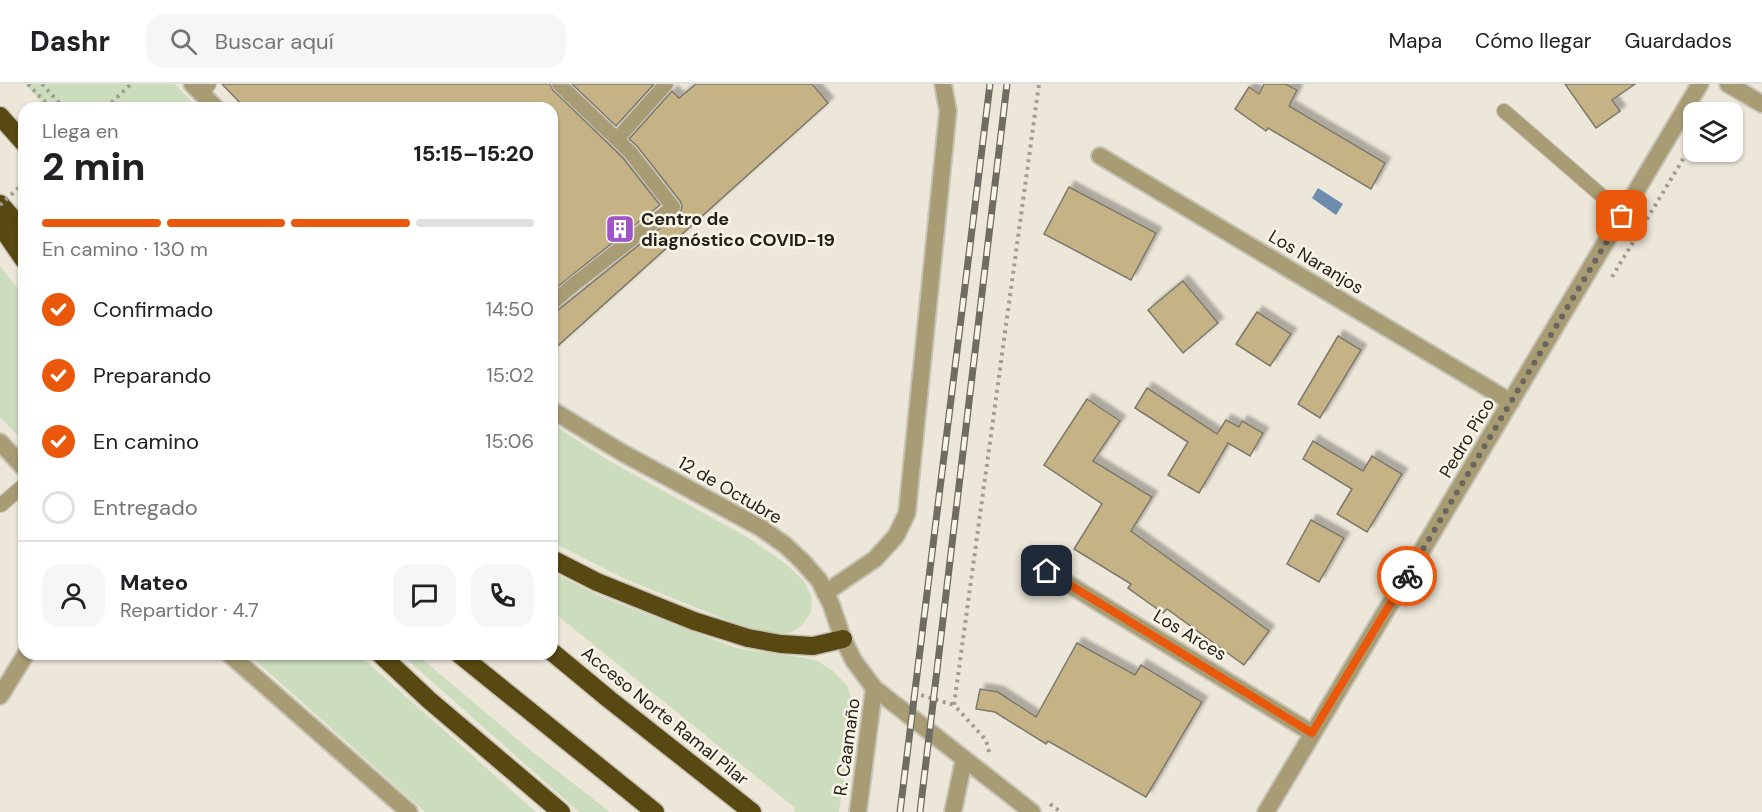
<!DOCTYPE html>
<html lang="es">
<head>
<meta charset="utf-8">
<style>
  body { margin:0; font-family:"DM Sans",sans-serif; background:#f6f6f6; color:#202124; height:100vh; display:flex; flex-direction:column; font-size:22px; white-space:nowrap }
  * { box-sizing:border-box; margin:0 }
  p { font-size:20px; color:#757577 }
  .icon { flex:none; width:33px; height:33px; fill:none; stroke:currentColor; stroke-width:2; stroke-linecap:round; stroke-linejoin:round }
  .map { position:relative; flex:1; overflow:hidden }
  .details { position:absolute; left:18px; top:18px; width:540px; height:558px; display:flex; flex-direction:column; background:#fff; border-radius:18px; box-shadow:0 2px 4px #0004 }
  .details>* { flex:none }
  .buttons { position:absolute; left:1683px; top:18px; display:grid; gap:12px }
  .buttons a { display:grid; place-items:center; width:60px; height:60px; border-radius:12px; background:#fff; box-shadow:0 2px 4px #0004; font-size:30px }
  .pin { position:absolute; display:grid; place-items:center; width:51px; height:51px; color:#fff; margin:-26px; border-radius:12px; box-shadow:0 3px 9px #0006 }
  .courier { position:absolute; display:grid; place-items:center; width:60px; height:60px; margin:-30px; border:4px solid #ea580c; border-radius:50%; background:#fff; color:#222; box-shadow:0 2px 8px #0007 }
  .summary em { font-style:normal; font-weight:800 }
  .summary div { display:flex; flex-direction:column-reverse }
  .summary { display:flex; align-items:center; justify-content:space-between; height:102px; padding:0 24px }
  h1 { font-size:39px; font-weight:800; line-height:45px }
  .bar { display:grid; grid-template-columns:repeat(4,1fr); gap:9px 6px; align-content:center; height:72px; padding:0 24px }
  .bar i { height:8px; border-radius:4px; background:#e0e0e0 }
  .bar .on { background:#ea580c }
  .bar p { grid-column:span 4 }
  .line { display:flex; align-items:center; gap:15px; padding:0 24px; border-top:2px solid #e0e0e0 }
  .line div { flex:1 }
  .round { display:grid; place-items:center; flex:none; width:63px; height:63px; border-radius:18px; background:#f6f6f6 }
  ol { padding:0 24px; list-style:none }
  li { display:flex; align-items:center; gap:18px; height:66px }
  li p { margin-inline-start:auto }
  li .icon { padding:6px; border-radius:50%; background:#ea580c; color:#fff; stroke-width:4 }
  li:last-child { color:#757577 }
  li i { width:33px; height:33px; border:3px solid #e0e0e0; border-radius:50% }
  header { display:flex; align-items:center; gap:36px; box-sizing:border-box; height:84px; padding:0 30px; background:#fff; border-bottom:2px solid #e0e0e0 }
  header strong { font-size:28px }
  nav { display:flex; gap:33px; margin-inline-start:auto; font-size:21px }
  .search { width:420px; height:54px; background:#f6f6f6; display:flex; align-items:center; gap:15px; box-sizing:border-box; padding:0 21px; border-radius:18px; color:#757577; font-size:22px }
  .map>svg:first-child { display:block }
  .green { fill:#ccddbd }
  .water { fill:#6e8caf }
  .building { fill:#c5b386; stroke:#7c786c; stroke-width:1.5; filter:url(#shadow) }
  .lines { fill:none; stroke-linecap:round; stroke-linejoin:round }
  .service-casing { stroke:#c8c3b7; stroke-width:16 }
  .minor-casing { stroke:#c8c3b7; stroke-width:20 }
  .tertiary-casing { stroke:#c8c3b7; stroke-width:20 }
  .motorway-casing { stroke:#c8c3b7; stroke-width:21 }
  .path { stroke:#a19d92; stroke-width:4; stroke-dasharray:3 4.5; stroke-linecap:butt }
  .service { stroke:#a89c75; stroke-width:14 }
  .minor { stroke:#a89c75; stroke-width:16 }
  .tertiary { stroke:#a89c75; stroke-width:16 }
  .motorway { stroke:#584811; stroke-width:18 }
  .rail-casing { stroke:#6f6c64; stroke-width:7 }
  .rail { stroke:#f9f4e6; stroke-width:4.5; stroke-dasharray:14; stroke-linecap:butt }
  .path-bridge { stroke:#a19d92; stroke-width:4; stroke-dasharray:3 4.5; stroke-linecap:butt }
  .done { stroke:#69665e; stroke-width:6; stroke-dasharray:0 10.8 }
  .route { stroke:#ea580c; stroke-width:8 }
  .labels { text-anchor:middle; stroke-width:5; stroke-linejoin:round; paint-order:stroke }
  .poi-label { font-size:18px; font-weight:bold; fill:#23211c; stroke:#f9f4e6; text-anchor:start }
  .street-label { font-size:18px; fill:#23211c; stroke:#f9f4e6 }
</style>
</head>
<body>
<header>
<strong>Dashr</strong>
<div class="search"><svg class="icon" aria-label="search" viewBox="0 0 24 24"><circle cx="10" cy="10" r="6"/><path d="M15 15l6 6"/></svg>Buscar aquí</div>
<nav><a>Mapa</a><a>Cómo llegar</a><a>Guardados</a></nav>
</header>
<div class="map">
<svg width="1762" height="728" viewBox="0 0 1762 728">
  <defs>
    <filter id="shadow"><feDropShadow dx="5.5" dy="-5.5" stdDeviation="1.5" flood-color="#0004"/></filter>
  </defs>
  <rect width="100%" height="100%" fill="#ece7d9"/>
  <!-- green -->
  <g class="green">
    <path d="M 25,0 L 175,0 L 198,24 L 47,24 Z"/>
    <path d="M 0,182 L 24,212 L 24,358 L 0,333 Z"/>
    <path d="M 552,340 L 611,378 L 747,453 L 785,479 L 804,497 L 812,514 L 811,527 L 804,539 L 792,548 L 784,551 L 747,544 L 623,494 L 552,458 Z"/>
    <path d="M 552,488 L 602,513 L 736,564 L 798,573 L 818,577 L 833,587 L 847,601 L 852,616 L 853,635 L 839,728 L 794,728 L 795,724 L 552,527 Z"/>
    <path d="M 248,570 L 358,570 L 536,728 L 425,728 Z"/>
    <path d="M 401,570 L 416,570 L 529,665 L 610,728 L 579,728 Z"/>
  </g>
  <!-- water -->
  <path class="water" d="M 1318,104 L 1343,120 L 1336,131 L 1312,114 Z"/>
  <!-- building -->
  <g class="building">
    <path d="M 222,0 L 550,0 L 553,6 L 623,74 L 660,121 L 552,207 L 552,24 L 245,24 Z"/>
    <path d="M 572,0 L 654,0 L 616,42 Z"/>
    <path d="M 696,0 L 812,0 L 828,19 L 552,267 L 552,228 L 558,226 L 681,127 L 682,122 L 680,117 L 637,62 L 629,55 L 672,7 L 679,14 Z"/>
    <path d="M 1264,0 L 1285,0 L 1297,6 L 1289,22 L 1385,79 L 1371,105 L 1268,44 L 1266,47 L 1235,25 L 1249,3 L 1259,10 Z"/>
    <path d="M 1565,0 L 1635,0 L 1612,16 L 1620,27 L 1596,44 Z"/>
    <path d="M 1069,103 L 1156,149 L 1131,196 L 1044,150 Z"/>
    <path d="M 1183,197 L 1218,239 L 1183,269 L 1148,226 Z"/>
    <path d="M 1257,228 L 1291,250 L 1270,282 L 1236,260 Z"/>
    <path d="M 1338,252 L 1361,266 L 1320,334 L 1298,320 Z"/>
    <path d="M 1147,304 L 1217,350 L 1226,336 L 1239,343 L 1242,337 L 1263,349 L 1250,372 L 1228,359 L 1199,409 L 1168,391 L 1188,358 L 1135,324 Z"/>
    <path d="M 1087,315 L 1120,337 L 1093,377 L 1152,413 L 1131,447 L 1269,547 L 1244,581 L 1167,525 L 1163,529 L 1128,504 L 1131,500 L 1074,465 L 1102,420 L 1044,381 Z"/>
    <path d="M 1313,357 L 1363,387 L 1372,372 L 1402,390 L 1367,448 L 1337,430 L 1352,405 L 1303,375 Z"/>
    <path d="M 1311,436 L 1344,454 L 1319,498 L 1287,480 Z"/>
    <path d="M 1077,559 L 1135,591 L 1141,581 L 1202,618 L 1146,713 L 1048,657 L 1046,660 L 995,628 L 976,625 L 980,605 L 998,608 L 1036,633 Z"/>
  </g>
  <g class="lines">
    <!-- service casing -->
    <g class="service-casing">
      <g id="service">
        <path d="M 202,10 L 209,0"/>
        <path d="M 1504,27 L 1602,112 L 1622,132"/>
        <path d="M 617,55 L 666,0"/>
        <path d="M 552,219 L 573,201 L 673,123 L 630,68 L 559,0"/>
        <path d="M 1,421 L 24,401"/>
      </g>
    </g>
    <!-- minor casing -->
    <g class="minor-casing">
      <g id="minor">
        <path d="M 1728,0 L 1762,20"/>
        <path d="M 1100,72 L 1511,318"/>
        <path d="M 1047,487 L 1312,649"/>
        <path d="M 825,509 L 875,475 L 896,452 L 907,429 L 948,27 L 943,0"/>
        <path d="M 0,612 L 26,570"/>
        <path d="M 1266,728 L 1700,0"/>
      </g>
    </g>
    <!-- tertiary casing -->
    <g class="tertiary-casing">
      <g id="tertiary">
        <path d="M 192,0 L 216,24"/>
        <path d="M 552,326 L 621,368 L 761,444 L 785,461 L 803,478 L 819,496 L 831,520 L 843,555 L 854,577 L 874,604 L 1032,728"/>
        <path d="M 0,358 L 24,384"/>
        <path d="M 229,570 L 409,728"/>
        <path d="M 858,728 L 874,604"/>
        <path d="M 953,728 L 964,675"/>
      </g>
    </g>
    <!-- motorway casing -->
    <g class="motorway-casing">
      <g id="motorway">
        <path d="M 0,32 L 24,59"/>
        <path d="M 0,120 L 24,147"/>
        <path d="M 0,141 L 24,176"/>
        <path d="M 552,475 L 597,498 L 694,537 L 748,554 L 781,560 L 813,562 L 843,555"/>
        <path d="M 552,568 L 610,616 L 752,728"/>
        <path d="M 380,570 L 429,616 L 561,728"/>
        <path d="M 459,570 L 655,728"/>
      </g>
    </g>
    <!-- path -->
    <g class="path">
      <path d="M 28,0 L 51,24"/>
      <path d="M 42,0 L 64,24"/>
      <path d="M 106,24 L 131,0"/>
      <path d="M 1710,28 L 1717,16"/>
      <path d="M 1612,193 L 1694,57"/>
      <path d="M 914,609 L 954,621"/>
      <path d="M 989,668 L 986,656 L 954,621 L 1039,0"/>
      <path d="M 1050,720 L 1061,728"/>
    </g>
    <!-- service -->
    <use href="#service" class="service"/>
    <!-- minor -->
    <use href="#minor" class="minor"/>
    <!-- tertiary -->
    <use href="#tertiary" class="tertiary"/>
    <!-- motorway -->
    <use href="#motorway" class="motorway"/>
    <!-- rail casing -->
    <g class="rail-casing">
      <g id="rail">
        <path d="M 900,728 L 990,0"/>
        <path d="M 920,728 L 1007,0"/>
      </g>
    </g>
    <!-- rail -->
    <use href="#rail" class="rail"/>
    <!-- path-bridge -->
    <path class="path-bridge" d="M 0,121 L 24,99"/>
  </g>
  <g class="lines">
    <!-- done -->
    <path class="done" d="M 1407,492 L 1622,132"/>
    <!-- route -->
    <path class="route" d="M 1047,487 L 1312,649 L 1407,492"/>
  </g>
  <!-- icons -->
  <defs>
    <g id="building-square" transform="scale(1.5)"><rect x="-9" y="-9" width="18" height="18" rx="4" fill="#9f54c7" stroke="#f9f4e6"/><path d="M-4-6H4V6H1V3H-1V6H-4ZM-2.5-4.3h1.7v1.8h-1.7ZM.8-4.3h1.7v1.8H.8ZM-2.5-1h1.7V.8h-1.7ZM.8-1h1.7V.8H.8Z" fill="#fff"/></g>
  </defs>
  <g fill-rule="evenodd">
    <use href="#building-square" x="620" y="145"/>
  </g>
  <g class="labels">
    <!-- poi labels -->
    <g class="poi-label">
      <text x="641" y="141">Centro de<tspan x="641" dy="21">diagnóstico COVID-19</tspan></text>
    </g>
    <!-- street labels -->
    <g class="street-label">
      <text transform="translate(1316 178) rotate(31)" y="6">Los Naranjos</text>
      <text transform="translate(1467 354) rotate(-59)" y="6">Pedro Pico</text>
      <text transform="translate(730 406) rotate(30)" y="6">12 de Octubre</text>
      <text transform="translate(1190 551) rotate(31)" y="6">Los Arces</text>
      <text transform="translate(665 632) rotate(39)" y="6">Acceso Norte Ramal Pilar</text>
      <text transform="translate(847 663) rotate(-82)" y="6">R. Caamaño</text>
    </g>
  </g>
</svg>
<div class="buttons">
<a><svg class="icon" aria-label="layers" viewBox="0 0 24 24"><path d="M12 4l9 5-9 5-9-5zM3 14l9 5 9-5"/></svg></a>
</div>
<div class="pin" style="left:1622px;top:132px;background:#ea580c"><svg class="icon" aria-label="bag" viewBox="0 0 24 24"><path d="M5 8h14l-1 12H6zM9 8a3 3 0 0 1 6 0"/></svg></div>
<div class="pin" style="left:1047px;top:487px;background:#1f2937"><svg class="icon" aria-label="home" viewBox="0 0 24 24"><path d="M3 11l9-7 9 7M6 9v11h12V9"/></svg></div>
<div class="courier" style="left:1407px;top:492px"><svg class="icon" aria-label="bike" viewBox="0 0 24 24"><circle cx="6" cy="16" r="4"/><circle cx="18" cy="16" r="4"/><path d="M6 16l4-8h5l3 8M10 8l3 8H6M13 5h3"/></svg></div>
<section class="details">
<div class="summary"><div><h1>2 min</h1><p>Llega en</p></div><em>15:15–15:20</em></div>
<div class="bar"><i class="on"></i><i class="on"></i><i class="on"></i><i></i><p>En camino · 130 m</p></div>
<ol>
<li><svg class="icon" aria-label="check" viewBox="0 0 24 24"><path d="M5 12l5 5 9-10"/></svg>Confirmado<p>14:50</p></li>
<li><svg class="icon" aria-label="check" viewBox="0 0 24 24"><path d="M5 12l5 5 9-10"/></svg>Preparando<p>15:02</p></li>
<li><svg class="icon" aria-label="check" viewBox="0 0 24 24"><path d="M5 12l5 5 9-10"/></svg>En camino<p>15:06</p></li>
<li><i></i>Entregado</li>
</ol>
<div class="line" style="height:108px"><a class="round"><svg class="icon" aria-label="person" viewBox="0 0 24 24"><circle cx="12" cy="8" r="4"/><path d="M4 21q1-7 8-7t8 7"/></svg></a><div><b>Mateo</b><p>Repartidor · 4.7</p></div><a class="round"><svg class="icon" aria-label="chat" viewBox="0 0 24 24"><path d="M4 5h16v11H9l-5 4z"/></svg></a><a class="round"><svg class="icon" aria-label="phone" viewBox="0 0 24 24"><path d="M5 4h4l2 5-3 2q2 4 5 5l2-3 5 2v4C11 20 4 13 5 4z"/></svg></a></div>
</section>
</div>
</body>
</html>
